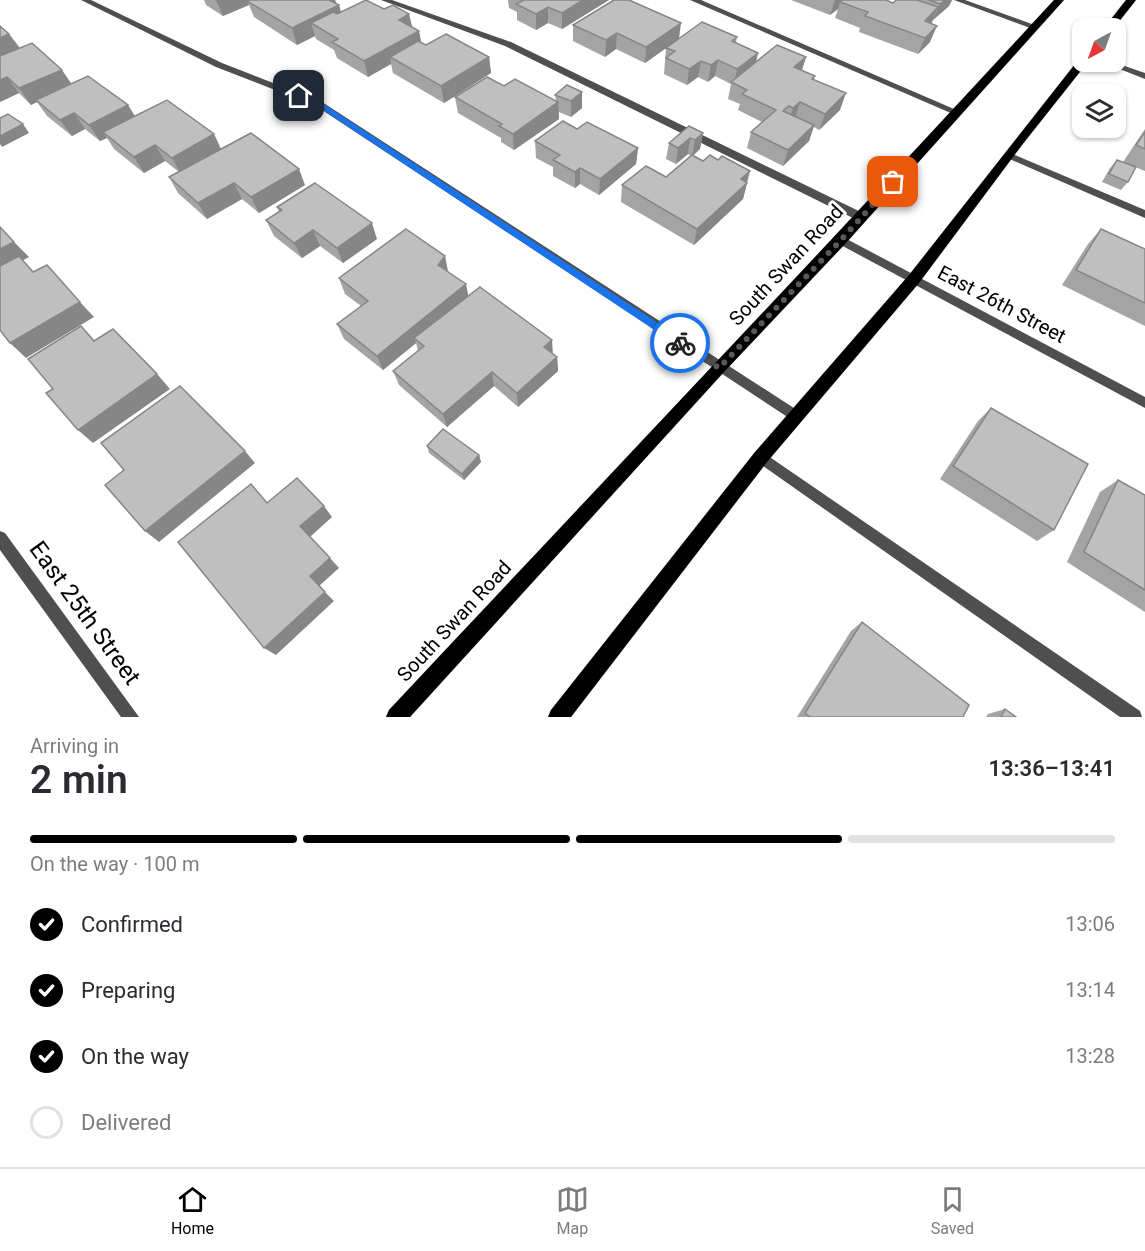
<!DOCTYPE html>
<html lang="en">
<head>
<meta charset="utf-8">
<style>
  body { margin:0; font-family:Roboto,sans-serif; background:#f7f7f7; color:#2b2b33; height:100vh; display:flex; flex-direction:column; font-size:22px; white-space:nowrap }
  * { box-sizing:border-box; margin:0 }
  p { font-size:20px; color:#7c7c81 }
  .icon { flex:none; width:33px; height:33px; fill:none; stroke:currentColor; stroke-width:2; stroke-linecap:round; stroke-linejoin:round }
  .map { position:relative; height:717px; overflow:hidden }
  .panel { display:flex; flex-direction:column; background:#fff; flex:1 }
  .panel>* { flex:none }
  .needle { width:39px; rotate:221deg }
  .tools { position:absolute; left:1072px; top:18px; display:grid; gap:12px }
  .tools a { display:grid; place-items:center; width:54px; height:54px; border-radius:12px; background:#fff; box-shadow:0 2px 4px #0004; font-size:30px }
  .pin { position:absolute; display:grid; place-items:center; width:51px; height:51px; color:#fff; margin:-26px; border-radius:12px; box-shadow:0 3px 9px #0006 }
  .courier { position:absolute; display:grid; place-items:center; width:60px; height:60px; margin:-30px; border:4px solid #1a73e8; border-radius:50%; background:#fff; color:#222; box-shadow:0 2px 8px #0007 }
  .headline em { font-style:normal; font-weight:600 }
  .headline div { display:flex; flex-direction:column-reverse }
  .headline { display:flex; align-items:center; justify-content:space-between; height:102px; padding:0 30px }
  h1 { font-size:39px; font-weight:600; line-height:45px }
  .bar { display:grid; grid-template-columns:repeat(4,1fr); gap:9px 6px; align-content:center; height:72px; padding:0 30px }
  .bar i { height:8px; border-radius:4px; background:#e1e1e2 }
  .bar .current { background:#000 }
  .bar p { grid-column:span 4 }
  ol { padding:0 30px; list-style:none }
  li { display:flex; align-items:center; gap:18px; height:66px }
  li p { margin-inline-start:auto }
  li .icon { padding:6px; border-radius:50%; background:#000; color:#fff; stroke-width:4 }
  li:last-child { color:#7c7c81 }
  li i { width:33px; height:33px; border:3px solid #e1e1e2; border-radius:50% }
  .dock { display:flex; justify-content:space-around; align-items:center; height:84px; border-top:2px solid #e1e1e2; background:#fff; font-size:16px; color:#7c7c81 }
  .dock a { display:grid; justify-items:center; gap:3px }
  .dock .current { color:#000 }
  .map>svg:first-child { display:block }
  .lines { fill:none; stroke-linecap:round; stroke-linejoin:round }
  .primary-casing { stroke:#dbdbdb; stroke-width:1 }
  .service { fill:#4f4f4f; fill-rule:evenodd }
  .minor { fill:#4f4f4f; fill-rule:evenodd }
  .primary { fill:#000; fill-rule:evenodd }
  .wall { fill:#a4a4a4 }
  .shaded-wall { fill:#868686 }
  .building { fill:#bfbfbf; stroke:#868686; stroke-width:1.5 }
  .route { fill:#1a73e8 }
  .done { stroke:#595959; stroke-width:6; stroke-dasharray:0 10.8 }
  .labels { text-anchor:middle; stroke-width:6; stroke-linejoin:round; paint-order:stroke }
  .street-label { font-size:20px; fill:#000; stroke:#fff }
  .near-street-label { font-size:24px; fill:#000; stroke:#fff }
</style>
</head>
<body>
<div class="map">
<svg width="1145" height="717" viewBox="0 0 1145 717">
  <rect width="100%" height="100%" fill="#fff"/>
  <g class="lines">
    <!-- primary casing -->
    <g class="primary-casing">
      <g id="primary">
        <path d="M 1054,0 L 1064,0 L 846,243 L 724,372 L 410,717 L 386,717 L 389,710 C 611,473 834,239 1054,0 Z"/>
        <path d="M 1126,0 L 1136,0 L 1114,28 L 1104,28 Z"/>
        <path d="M 1083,58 L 1083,62 L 1088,62 L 1087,63 L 1022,145 L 919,283 L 767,462 L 571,717 L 548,717 L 551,710 L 755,452 L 909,275 L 1079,59 Z"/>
      </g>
    </g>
    <!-- service -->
    <g class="service">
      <path d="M 381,0 L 392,0 L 511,42 L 865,214 L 866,217 L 861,221 L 857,220 L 505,46 Z"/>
      <path d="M 954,0 L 965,0 L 1040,27 L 1033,29 Z"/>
      <path d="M 1008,152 L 1145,210 L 1145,218 L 1005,157 L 1005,153 Z"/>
      <path d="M 761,451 L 1140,711 L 1142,717 L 1120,717 L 756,461 L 754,457 L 756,453 Z"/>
    </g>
    <!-- minor -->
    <g class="minor">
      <path d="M 81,0 L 91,0 L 222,63 L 322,102 L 800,412 L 802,416 L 800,420 L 796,422 L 792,420 L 316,106 L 216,67 Z"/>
      <path d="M 690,0 L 701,0 L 961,112 L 959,114 L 953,114 Z"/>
      <path d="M 1102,62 L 1113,62 L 1145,73 L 1145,79 Z"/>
      <path d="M 841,236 L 1145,397 L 1145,408 L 837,243 L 836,240 L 837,237 Z"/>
      <path d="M 0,531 L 5,533 L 139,717 L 121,717 L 0,550 Z"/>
    </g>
    <!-- primary -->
    <use href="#primary" class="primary"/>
  </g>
  <!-- wall -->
  <g class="wall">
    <path d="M 204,0 L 335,0 L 337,4 L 339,5 L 341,12 L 412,27 L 419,31 L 421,42 L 426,45 L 489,57 L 491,73 L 444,103 L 393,73 L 391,64 L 368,77 L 337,58 L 334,50 L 316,39 L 315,36 L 297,45 L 254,17 L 249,5 L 223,16 L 206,5 Z"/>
    <path d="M 508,0 L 609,0 L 562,29 L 548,23 L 536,30 L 517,20 L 517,12 L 509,8 Z"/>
    <path d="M 791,0 L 886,0 L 893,3 L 896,0 L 952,0 L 949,6 L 933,20 L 931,24 L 930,42 L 918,54 L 859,32 L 860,28 L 835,18 L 838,9 L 830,15 Z"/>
    <path d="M 573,25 L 679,38 L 737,37 L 736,43 L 758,53 L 756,63 L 806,57 L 802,70 L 815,76 L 814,79 L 840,110 L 819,130 L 814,127 L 809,141 L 783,166 L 747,148 L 751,132 L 762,122 L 738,110 L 740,104 L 728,99 L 731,84 L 715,76 L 708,82 L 698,77 L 687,85 L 664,74 L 666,48 L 645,63 L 616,49 L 605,57 L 573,41 Z"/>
    <path d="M 0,26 L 9,34 L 20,48 L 71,83 L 128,105 L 135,116 L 221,149 L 305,185 L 259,213 L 242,199 L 207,219 L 178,193 L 169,177 L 179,172 L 165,161 L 144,173 L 114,149 L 107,138 L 100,141 L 85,129 L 72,136 L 47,116 L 37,102 L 31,105 L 19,93 L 0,102 Z"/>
    <path d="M 567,85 L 582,108 L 571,117 L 559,112 L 559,119 L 514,150 L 501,142 L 501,138 L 458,113 L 455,97 L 556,101 L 555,95 Z"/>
    <path d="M 577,129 L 638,148 L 636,164 L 599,195 L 580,184 L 575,188 L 553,176 L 553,167 L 536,158 L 535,141 Z"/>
    <path d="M 1145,129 L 1145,171 L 1123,162 Z"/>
    <path d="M 703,133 L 700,149 L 693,156 L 747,183 L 743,199 L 694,245 L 621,202 L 622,185 L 666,177 L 691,156 L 688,154 L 676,164 L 666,159 L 669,143 Z"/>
    <path d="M 1117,160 L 1128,182 L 1121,190 L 1102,182 L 1110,168 Z"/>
    <path d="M 277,207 L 377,239 L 343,263 L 320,246 L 302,258 L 274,236 L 266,220 L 279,212 Z"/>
    <path d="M 1101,229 L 1145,249 L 1145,326 L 1062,285 L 1088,244 Z"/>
    <path d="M 448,272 L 468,296 L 552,340 L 552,353 L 557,357 L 558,371 L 518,407 L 494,386 L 447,427 L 399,385 L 393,371 L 418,351 L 416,343 L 383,370 L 344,339 L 337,324 L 361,306 L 345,294 L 339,278 Z"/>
    <path d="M 991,408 L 1054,530 L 1037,541 L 940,479 L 978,421 Z"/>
    <path d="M 427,446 L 479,455 L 481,462 L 464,480 L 429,453 Z"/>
    <path d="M 1118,480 L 1145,495 L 1145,612 L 1067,562 L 1100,492 Z"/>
    <path d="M 862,622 L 963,717 L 797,717 L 851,631 Z"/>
    <path d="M 1005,709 L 1016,717 L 986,717 L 988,714 Z"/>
  </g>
  <!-- shaded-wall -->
  <g class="shaded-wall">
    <path d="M 216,0 L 259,0 L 247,1 L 249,5 L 223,16 Z"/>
    <path d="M 327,0 L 335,0 L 337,6 L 339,5 L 343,21 L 311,23 L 315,36 L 297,45 L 292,28 Z"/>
    <path d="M 583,0 L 609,0 L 562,29 L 562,13 Z"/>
    <path d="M 835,0 L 848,0 L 840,2 L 838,9 L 830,15 Z"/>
    <path d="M 945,0 L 952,0 L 949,6 L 933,20 L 940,4 Z"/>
    <path d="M 548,7 L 548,23 L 536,30 L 536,14 Z"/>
    <path d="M 938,7 L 931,24 L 918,37 L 925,21 Z"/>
    <path d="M 409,14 L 413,30 L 399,20 Z"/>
    <path d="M 681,23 L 679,39 L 645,63 L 646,47 Z"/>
    <path d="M 937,26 L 930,42 L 918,54 L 925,38 Z"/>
    <path d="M 419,31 L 422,47 L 390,57 L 391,64 L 368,77 L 364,61 Z"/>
    <path d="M 617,33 L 616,49 L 605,57 L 606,40 Z"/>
    <path d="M 9,34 L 21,50 L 0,59 L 0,38 Z"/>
    <path d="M 758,53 L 754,69 L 734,85 L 737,69 Z"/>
    <path d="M 489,57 L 491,73 L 444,103 L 441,86 Z"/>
    <path d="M 806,57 L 801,73 L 794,67 Z"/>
    <path d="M 718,60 L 715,76 L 708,82 L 711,65 Z"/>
    <path d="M 701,61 L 698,77 L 687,85 L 689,69 Z"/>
    <path d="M 62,70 L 73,86 L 36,100 L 37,102 L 31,105 L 19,88 Z"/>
    <path d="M 7,77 L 19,93 L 0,102 L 0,80 Z"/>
    <path d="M 582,92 L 582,108 L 571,117 L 571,101 Z"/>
    <path d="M 846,93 L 840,110 L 819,130 L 825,114 Z"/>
    <path d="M 558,102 L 559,119 L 514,150 L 513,134 Z"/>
    <path d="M 800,102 L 795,119 L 788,125 L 793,108 Z"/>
    <path d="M 128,105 L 138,122 L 103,132 L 107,138 L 100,141 L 89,125 Z"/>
    <path d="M 74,113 L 85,129 L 72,136 L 60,120 Z"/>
    <path d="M 23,124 L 29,133 L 2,147 L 0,144 L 0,136 Z"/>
    <path d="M 814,125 L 809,141 L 783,166 L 788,150 Z"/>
    <path d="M 703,133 L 700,149 L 692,156 L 695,140 Z"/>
    <path d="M 214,134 L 222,151 L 181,174 L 172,158 Z"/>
    <path d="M 690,138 L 688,154 L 676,164 L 678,148 Z"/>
    <path d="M 155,145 L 165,161 L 144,173 L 134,157 Z"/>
    <path d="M 638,148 L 636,164 L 599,195 L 600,179 Z"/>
    <path d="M 580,168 L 580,184 L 575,188 L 575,172 Z"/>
    <path d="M 299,169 L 305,185 L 259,213 L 251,197 Z"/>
    <path d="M 750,171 L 743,199 L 694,245 L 697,229 L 741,179 Z"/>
    <path d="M 234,183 L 242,199 L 207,219 L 198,203 Z"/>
    <path d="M 372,223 L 377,239 L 343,263 L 337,248 Z"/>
    <path d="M 313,230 L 320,246 L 302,258 L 294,243 Z"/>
    <path d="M 14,242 L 29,257 L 0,273 L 0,249 Z"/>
    <path d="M 445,256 L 448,271 L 438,265 Z"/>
    <path d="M 466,284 L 469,299 L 414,338 L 416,343 L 383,370 L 377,356 Z"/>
    <path d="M 80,302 L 94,317 L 26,358 L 10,343 Z"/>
    <path d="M 552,340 L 553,355 L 544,347 Z"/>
    <path d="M 557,357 L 558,371 L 518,407 L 517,393 Z"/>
    <path d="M 492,372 L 494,386 L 447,427 L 443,414 Z"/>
    <path d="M 157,374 L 170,389 L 93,443 L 78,430 Z"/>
    <path d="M 245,451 L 255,463 L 159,542 L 145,531 Z"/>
    <path d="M 479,455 L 481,462 L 464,480 L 462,474 Z"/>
    <path d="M 324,506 L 332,517 L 310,537 L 300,526 Z"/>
    <path d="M 330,558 L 339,568 L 319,586 L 334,601 L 276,655 L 264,648 L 310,576 Z"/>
  </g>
  <!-- building -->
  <g class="building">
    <path d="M 250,0 L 329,0 L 339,5 L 292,28 L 247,1 Z"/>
    <path d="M 366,0 L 384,9 L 393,5 L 409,14 L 399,20 L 419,31 L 364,61 L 332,42 L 338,39 L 311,23 L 333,12 L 337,14 Z"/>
    <path d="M 524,0 L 583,0 L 562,13 L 548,7 L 536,14 L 516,4 Z"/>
    <path d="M 614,0 L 629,0 L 681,23 L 646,47 L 617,33 L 606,40 L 573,25 Z"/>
    <path d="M 842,0 L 886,0 L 893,3 L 896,0 L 917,0 L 938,7 L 925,21 L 937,26 L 925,38 L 865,16 L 868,12 L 840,2 Z"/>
    <path d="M 929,0 L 945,0 L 940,4 Z"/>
    <path d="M 702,22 L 737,37 L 732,41 L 758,53 L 737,69 L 718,60 L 711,65 L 701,61 L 689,69 L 666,58 L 675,51 L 666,48 Z"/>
    <path d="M 0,26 L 9,34 L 0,38 Z"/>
    <path d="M 446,34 L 489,57 L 441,86 L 390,57 L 418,41 L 426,45 Z"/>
    <path d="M 32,43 L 62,70 L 19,88 L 7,77 L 0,80 L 0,56 Z"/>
    <path d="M 777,45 L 806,57 L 794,67 L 815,76 L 812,79 L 846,93 L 825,114 L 800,102 L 793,108 L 789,106 L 783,111 L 814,125 L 788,150 L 751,132 L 776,110 L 742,94 L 747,90 L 731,82 Z"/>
    <path d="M 88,76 L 128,105 L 89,125 L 74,113 L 60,120 L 36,100 Z"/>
    <path d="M 487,77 L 504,86 L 515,79 L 558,102 L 513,134 L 499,126 L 502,124 L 455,97 Z"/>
    <path d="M 567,85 L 582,92 L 571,101 L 555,95 Z"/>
    <path d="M 167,100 L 214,134 L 172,158 L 155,145 L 134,157 L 103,132 Z"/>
    <path d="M 8,114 L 23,124 L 0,136 L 0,118 Z"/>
    <path d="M 563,121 L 577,129 L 587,122 L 638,148 L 600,179 L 580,168 L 575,172 L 553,160 L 560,155 L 535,141 Z"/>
    <path d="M 689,126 L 703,133 L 695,140 L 690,138 L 678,148 L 669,143 Z"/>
    <path d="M 1145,132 L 1145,149 L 1136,145 Z"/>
    <path d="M 251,133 L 299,169 L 251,197 L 234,183 L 198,203 L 169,177 Z"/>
    <path d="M 692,155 L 703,161 L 710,155 L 718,160 L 722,156 L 750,171 L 741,179 L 747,183 L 697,229 L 622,185 L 646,166 L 666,177 Z"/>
    <path d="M 1117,160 L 1136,167 L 1128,182 L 1109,174 Z"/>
    <path d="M 315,183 L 372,223 L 337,248 L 313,230 L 294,243 L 266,220 L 282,210 L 277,207 Z"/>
    <path d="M 0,227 L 14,242 L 0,249 Z"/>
    <path d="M 406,229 L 445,256 L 438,265 L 466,284 L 377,356 L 337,324 L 368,301 L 339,278 Z"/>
    <path d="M 1101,229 L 1145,249 L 1145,303 L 1076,270 Z"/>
    <path d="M 19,256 L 33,272 L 47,265 L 80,302 L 10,343 L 0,330 L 0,266 Z"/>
    <path d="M 480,287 L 552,340 L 544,347 L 557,357 L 517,393 L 492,372 L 443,414 L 393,371 L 424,346 L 414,338 Z"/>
    <path d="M 81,326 L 94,341 L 113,329 L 157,374 L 78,430 L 46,393 L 53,389 L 28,359 Z"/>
    <path d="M 180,386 L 245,451 L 145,531 L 105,485 L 124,470 L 101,443 Z"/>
    <path d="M 991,408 L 1088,464 L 1054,530 L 953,466 Z"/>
    <path d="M 443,429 L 479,455 L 462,474 L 427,446 Z"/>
    <path d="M 297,478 L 324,506 L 300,526 L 330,558 L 310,576 L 325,592 L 264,648 L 178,542 L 251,484 L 267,503 Z"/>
    <path d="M 1118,480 L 1145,495 L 1145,590 L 1084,552 Z"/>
    <path d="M 862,622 L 969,705 L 963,717 L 810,717 L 805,713 Z"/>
    <path d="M 1005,709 L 1016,717 L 1001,717 Z"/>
  </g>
  <!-- route -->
  <path class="route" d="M 297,95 L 322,103 L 684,340 L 684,345 L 677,345 L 317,106 L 297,98 Z"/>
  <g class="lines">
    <!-- done -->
    <path class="done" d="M 680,343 L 719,368 L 841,240 L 893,182"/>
  </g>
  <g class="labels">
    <!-- street labels -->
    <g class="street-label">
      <text transform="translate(786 265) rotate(-47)" y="7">South Swan Road</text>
      <text transform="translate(1002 304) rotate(28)" y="7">East 26th Street</text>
      <text transform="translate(454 621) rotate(-47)" y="7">South Swan Road</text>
    </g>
    <!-- near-street labels -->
    <g class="near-street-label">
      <text transform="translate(85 613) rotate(54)" y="8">East 25th Street</text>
    </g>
  </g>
</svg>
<div class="tools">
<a><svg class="needle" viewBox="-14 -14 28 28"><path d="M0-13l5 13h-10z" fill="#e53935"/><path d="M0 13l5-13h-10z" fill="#7c7c81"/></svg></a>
<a><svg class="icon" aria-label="layers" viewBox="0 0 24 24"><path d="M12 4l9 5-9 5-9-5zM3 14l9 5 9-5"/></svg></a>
</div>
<div class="pin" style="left:893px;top:182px;background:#ea580c"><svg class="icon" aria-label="bag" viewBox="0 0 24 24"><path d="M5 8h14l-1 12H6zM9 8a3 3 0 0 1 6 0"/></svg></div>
<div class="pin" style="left:299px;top:96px;background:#1f2937"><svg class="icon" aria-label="home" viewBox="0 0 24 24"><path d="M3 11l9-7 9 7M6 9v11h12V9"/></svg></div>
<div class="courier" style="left:680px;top:343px"><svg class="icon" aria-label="bike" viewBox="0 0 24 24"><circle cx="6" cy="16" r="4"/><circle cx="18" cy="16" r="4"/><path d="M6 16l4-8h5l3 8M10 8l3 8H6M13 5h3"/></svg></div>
</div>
<section class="panel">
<div class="headline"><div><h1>2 min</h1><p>Arriving in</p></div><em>13:36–13:41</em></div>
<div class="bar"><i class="current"></i><i class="current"></i><i class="current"></i><i></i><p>On the way · 100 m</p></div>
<ol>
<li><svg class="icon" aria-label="check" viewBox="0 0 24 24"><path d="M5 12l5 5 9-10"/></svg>Confirmed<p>13:06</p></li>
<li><svg class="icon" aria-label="check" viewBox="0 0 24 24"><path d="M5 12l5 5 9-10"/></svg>Preparing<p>13:14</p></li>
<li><svg class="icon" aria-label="check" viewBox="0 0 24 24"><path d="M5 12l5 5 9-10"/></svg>On the way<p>13:28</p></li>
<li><i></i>Delivered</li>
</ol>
</section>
<nav class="dock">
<a class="current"><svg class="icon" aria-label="home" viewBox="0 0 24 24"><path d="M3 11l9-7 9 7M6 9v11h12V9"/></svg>Home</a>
<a><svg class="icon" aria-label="map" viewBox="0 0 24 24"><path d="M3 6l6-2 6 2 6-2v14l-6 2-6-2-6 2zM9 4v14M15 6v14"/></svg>Map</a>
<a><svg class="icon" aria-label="saved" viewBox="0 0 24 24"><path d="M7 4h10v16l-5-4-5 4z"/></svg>Saved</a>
</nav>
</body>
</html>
